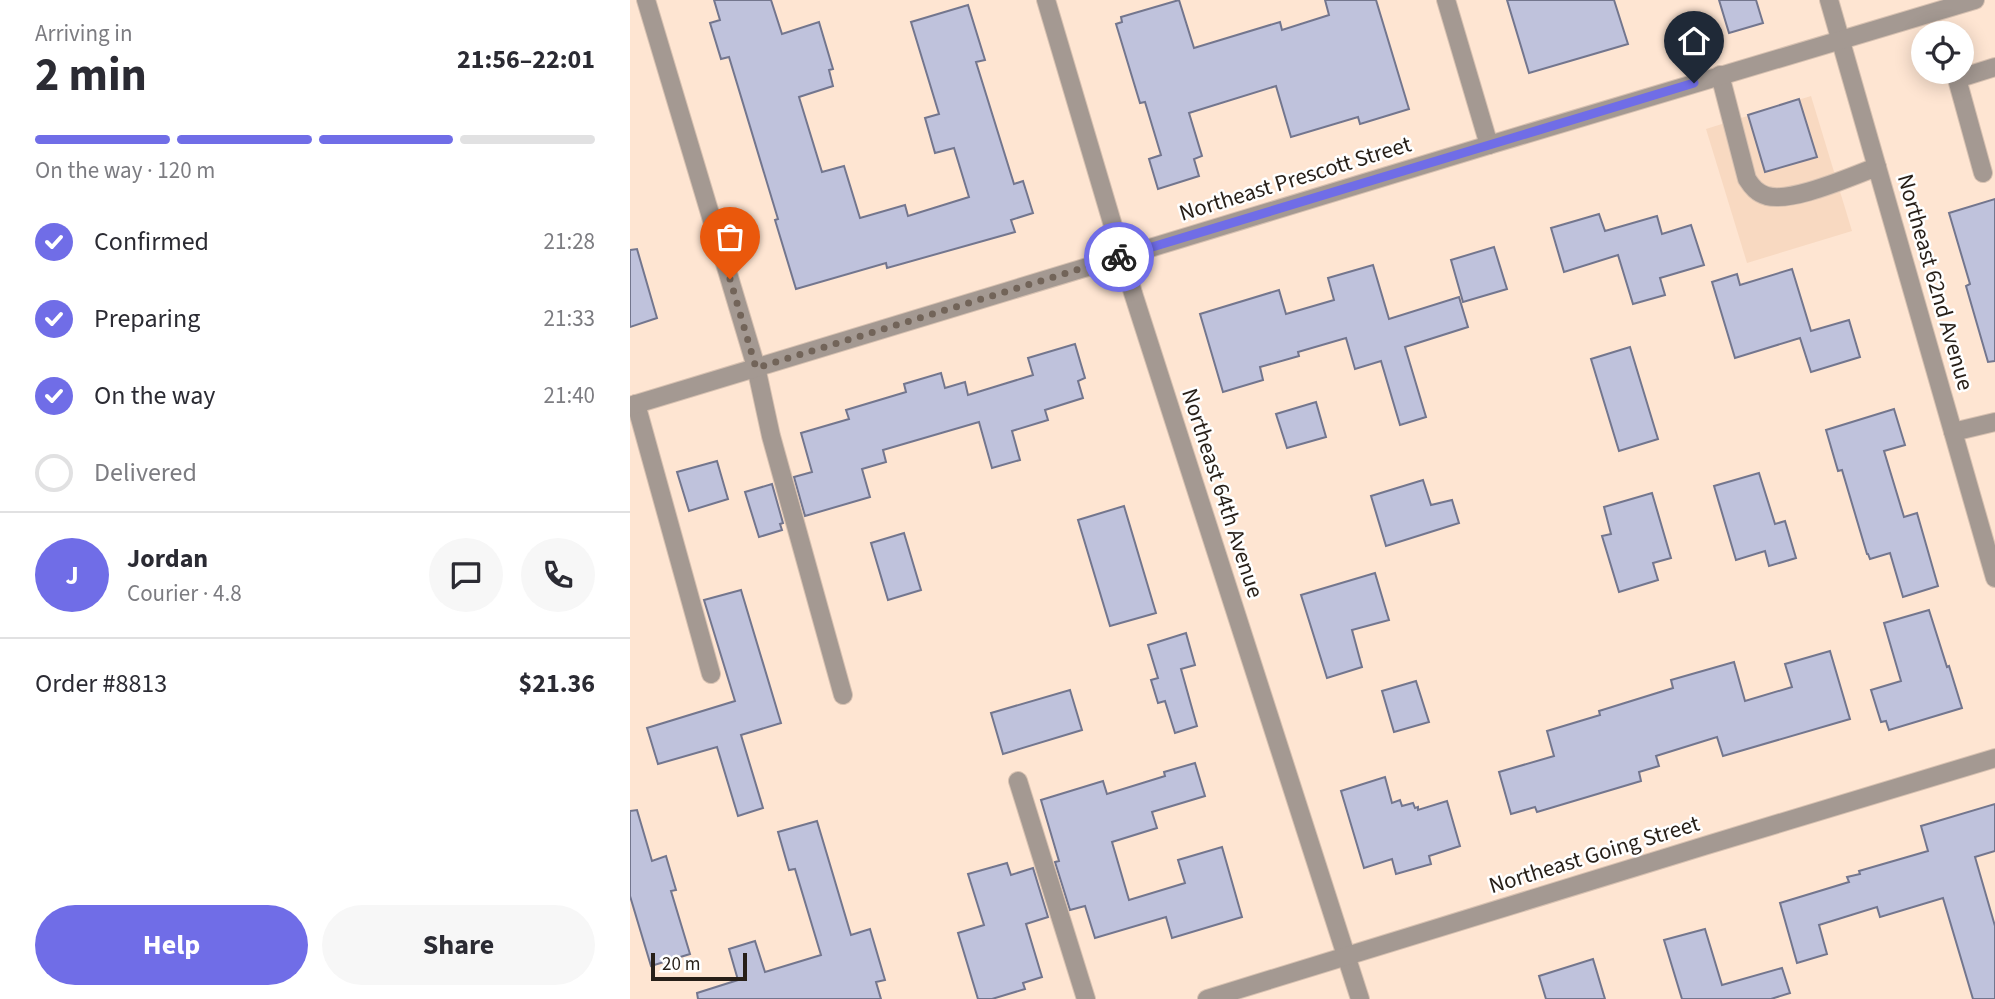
<!DOCTYPE html>
<html lang="en">
<head>
<meta charset="utf-8">
<style>
  body { margin:0; font-family:"Source Sans 3",sans-serif; background:#f7f7f7; color:#2b2b33; height:100vh; display:flex; flex-direction:column; font-size:26px; white-space:nowrap }
  * { box-sizing:border-box; margin:0 }
  p { font-size:23px; color:#7c7c81 }
  .icon { flex:none; width:38px; height:38px; fill:none; stroke:currentColor; stroke-width:2; stroke-linecap:round; stroke-linejoin:round }
  .map { position:relative; flex:1; overflow:hidden }
  .panel { display:flex; flex-direction:column; background:#fff; width:630px }
  .panel>* { flex:none }
  .fabs { position:absolute; left:1281px; top:21px; display:grid; gap:14px }
  .fabs a { display:grid; place-items:center; width:63px; height:63px; border-radius:50%; background:#fff; box-shadow:0 4px 18px #0003; font-size:35px }
  .scale { position:absolute; left:21px; bottom:18px; width:96px; box-sizing:border-box; padding-left:7px; border:4px solid #271f18; border-top:0; font-size:19px; line-height:24px; white-space:nowrap; color:#271f18; -webkit-text-stroke:5px #fff; paint-order:stroke }
  .pin { position:absolute; display:grid; place-items:center; width:60px; height:60px; color:#fff; margin:-72px -30px; border-radius:50% 50% 50% 0; rotate:-45deg; box-shadow:0 0 7px #0007 }
  .pin .icon { rotate:45deg }
  .courier { position:absolute; display:grid; place-items:center; width:70px; height:70px; margin:-35px; border:5px solid #706de7; border-radius:50%; background:#fff; color:#222; box-shadow:0 2px 9px #0007 }
  .head em { font-style:normal; font-weight:700 }
  .head div { display:flex; flex-direction:column-reverse }
  .head { display:flex; align-items:center; justify-content:space-between; height:119px; padding:0 35px }
  h1 { font-size:46px; font-weight:700; line-height:52px }
  .bar { display:grid; grid-template-columns:repeat(4,1fr); gap:10px 7px; align-content:center; height:84px; padding:0 35px }
  .bar i { height:9px; border-radius:5px; background:#e1e1e2 }
  .bar .active { background:#706de7 }
  .bar p { grid-column:span 4 }
  .line { display:flex; align-items:center; gap:18px; padding:0 35px; border-top:2px solid #e1e1e2 }
  .line div { flex:1 }
  .round { display:grid; place-items:center; flex:none; width:74px; height:74px; border-radius:37px; background:#f7f7f7 }
  ol { padding:0 35px; list-style:none }
  li { display:flex; align-items:center; gap:21px; height:77px }
  li p { margin-inline-start:auto }
  li .icon { padding:7px; border-radius:50%; background:#706de7; color:#fff; stroke-width:4 }
  li:last-child { color:#7c7c81 }
  li i { width:38px; height:38px; border:4px solid #e1e1e2; border-radius:50% }
  .cta { display:flex; gap:14px; margin-top:auto; padding:14px 35px }
  .cta a { flex:1; height:80px; border-radius:42px; background:#706de7; color:#fff; font-size:28px; font-weight:700; line-height:80px; text-align:center }
  .cta a+a { background:#f7f7f7; color:#2b2b33 }
  main { display:flex; flex:1; min-height:0 }
  .map>svg:first-child { display:block }
  .built { fill:#f8d9c1 }
  .building { fill:#bfc2dc; stroke:#73768e; stroke-width:2 }
  .lines { fill:none; stroke-linecap:round; stroke-linejoin:round }
  .service-casing { stroke:#d7c1b1; stroke-width:20 }
  .minor-casing { stroke:#d7c1b1; stroke-width:20 }
  .tertiary-casing { stroke:#d7c1b1; stroke-width:20 }
  .service { stroke:#a49992; stroke-width:18 }
  .minor { stroke:#a49992; stroke-width:18 }
  .tertiary { stroke:#a49992; stroke-width:18 }
  .done { stroke:#726459; stroke-width:7; stroke-dasharray:0 12.6 }
  .route { stroke:#706de7; stroke-width:9 }
  .labels { text-anchor:middle; stroke-width:5; stroke-linejoin:round; paint-order:stroke }
  .street-label { font-size:23px; fill:#271f18; stroke:#fff }
</style>
</head>
<body>
<main>
<section class="panel">
<div class="head"><div><h1>2 min</h1><p>Arriving in</p></div><em>21:56–22:01</em></div>
<div class="bar"><i class="active"></i><i class="active"></i><i class="active"></i><i></i><p>On the way · 120 m</p></div>
<ol>
<li><svg class="icon" aria-label="check" viewBox="0 0 24 24"><path d="M5 12l5 5 9-10"/></svg>Confirmed<p>21:28</p></li>
<li><svg class="icon" aria-label="check" viewBox="0 0 24 24"><path d="M5 12l5 5 9-10"/></svg>Preparing<p>21:33</p></li>
<li><svg class="icon" aria-label="check" viewBox="0 0 24 24"><path d="M5 12l5 5 9-10"/></svg>On the way<p>21:40</p></li>
<li><i></i>Delivered</li>
</ol>
<div class="line" style="height:126px"><b class="round" style="background:#706de7;color:#fff">J</b><div><b>Jordan</b><p>Courier · 4.8</p></div><a class="round"><svg class="icon" aria-label="chat" viewBox="0 0 24 24"><path d="M4 5h16v11H9l-5 4z"/></svg></a><a class="round"><svg class="icon" aria-label="phone" viewBox="0 0 24 24"><path d="M5 4h4l2 5-3 2q2 4 5 5l2-3 5 2v4C11 20 4 13 5 4z"/></svg></a></div>
<div class="line" style="height:91px"><div>Order #8813</div><b>$21.36</b></div>
<div class="cta"><a>Help</a><a>Share</a></div>
</section>
<div class="map">
<svg width="1365" height="999" viewBox="0 0 1365 999">
  <rect width="100%" height="100%" fill="#fee5d2"/>
  <!-- built -->
  <path class="built" d="M 1181,96 L 1222,231 L 1117,263 L 1076,129 Z"/>
  <!-- building -->
  <g class="building">
    <path d="M 84,0 L 141,0 L 152,34 L 189,22 L 203,69 L 199,70 L 203,86 L 169,97 L 192,172 L 214,166 L 230,218 L 275,205 L 278,216 L 339,197 L 324,148 L 305,153 L 295,118 L 309,114 L 281,22 L 338,5 L 355,60 L 346,62 L 384,184 L 393,181 L 403,213 L 381,220 L 385,232 L 257,268 L 256,263 L 166,289 L 145,220 L 148,219 L 99,57 L 91,59 L 80,23 L 90,20 Z"/>
    <path d="M 549,0 L 564,48 L 650,22 L 652,30 L 699,15 L 695,0 L 746,0 L 779,109 L 730,124 L 728,117 L 661,137 L 646,86 L 559,113 L 572,156 L 564,159 L 569,176 L 528,189 L 519,159 L 531,155 L 515,102 L 510,103 L 486,24 L 492,22 L 491,17 Z"/>
    <path d="M 877,0 L 984,0 L 998,44 L 899,73 Z"/>
    <path d="M 1089,0 L 1126,0 L 1133,23 L 1099,33 Z"/>
    <path d="M 1169,99 L 1187,157 L 1135,172 L 1118,115 Z"/>
    <path d="M 1365,199 L 1365,361 L 1358,362 L 1336,286 L 1340,284 L 1319,213 Z"/>
    <path d="M 969,214 L 975,231 L 1027,216 L 1032,234 L 1061,225 L 1074,265 L 1030,278 L 1035,295 L 1003,304 L 988,255 L 934,272 L 921,228 Z"/>
    <path d="M 864,247 L 877,289 L 833,302 L 821,260 Z"/>
    <path d="M 7,249 L 27,318 L 0,327 L 0,250 Z"/>
    <path d="M 743,265 L 759,319 L 829,297 L 838,327 L 775,347 L 796,417 L 770,425 L 751,361 L 725,369 L 716,338 L 668,352 L 669,356 L 630,367 L 633,380 L 593,392 L 570,314 L 649,290 L 656,314 L 704,300 L 698,278 Z"/>
    <path d="M 1162,269 L 1181,331 L 1219,320 L 1230,357 L 1181,372 L 1170,338 L 1105,358 L 1082,282 L 1107,274 L 1110,285 Z"/>
    <path d="M 445,344 L 455,378 L 448,381 L 453,398 L 415,410 L 418,420 L 382,431 L 390,460 L 362,468 L 349,422 L 253,450 L 256,462 L 232,469 L 240,497 L 175,516 L 164,477 L 182,472 L 171,433 L 219,419 L 216,410 L 276,392 L 274,384 L 311,373 L 315,388 L 335,382 L 338,395 L 403,375 L 398,358 Z"/>
    <path d="M 1000,347 L 1028,439 L 989,451 L 961,359 Z"/>
    <path d="M 686,402 L 696,437 L 657,448 L 646,414 Z"/>
    <path d="M 1264,409 L 1275,445 L 1254,451 L 1274,517 L 1287,513 L 1308,586 L 1273,597 L 1260,553 L 1240,559 L 1238,554 L 1237,554 L 1212,470 L 1208,471 L 1196,430 Z"/>
    <path d="M 87,461 L 98,499 L 59,511 L 47,472 Z"/>
    <path d="M 1129,473 L 1145,524 L 1155,521 L 1166,558 L 1139,566 L 1135,551 L 1106,560 L 1084,486 Z"/>
    <path d="M 793,480 L 801,505 L 822,500 L 829,523 L 756,546 L 741,496 Z"/>
    <path d="M 142,484 L 153,523 L 150,524 L 152,530 L 129,537 L 115,492 Z"/>
    <path d="M 1022,493 L 1041,558 L 1023,563 L 1028,580 L 989,592 L 972,536 L 981,534 L 974,507 Z"/>
    <path d="M 494,506 L 526,613 L 480,626 L 448,520 Z"/>
    <path d="M 274,533 L 291,590 L 258,600 L 241,543 Z"/>
    <path d="M 745,573 L 759,620 L 722,630 L 732,667 L 697,678 L 671,595 Z"/>
    <path d="M 111,590 L 151,723 L 111,735 L 133,808 L 108,816 L 87,747 L 28,764 L 17,728 L 105,701 L 74,600 Z"/>
    <path d="M 1299,610 L 1317,667 L 1319,666 L 1332,708 L 1259,730 L 1256,721 L 1251,722 L 1241,690 L 1271,681 L 1254,623 Z"/>
    <path d="M 556,633 L 565,665 L 551,669 L 567,726 L 545,733 L 535,701 L 528,703 L 521,680 L 528,678 L 518,645 Z"/>
    <path d="M 1200,651 L 1220,719 L 1093,756 L 1087,737 L 1026,756 L 1029,766 L 1009,772 L 1011,781 L 907,812 L 905,807 L 881,814 L 869,772 L 924,756 L 917,731 L 970,715 L 969,711 L 1043,688 L 1041,680 L 1104,662 L 1115,701 L 1162,687 L 1155,664 Z"/>
    <path d="M 786,681 L 799,722 L 764,732 L 752,691 Z"/>
    <path d="M 440,690 L 452,730 L 373,754 L 361,713 Z"/>
    <path d="M 565,763 L 575,796 L 522,812 L 527,828 L 482,842 L 499,900 L 555,883 L 548,860 L 592,847 L 612,917 L 542,938 L 536,917 L 465,938 L 455,906 L 440,910 L 425,862 L 429,861 L 411,800 L 473,781 L 477,794 L 535,776 L 534,772 Z"/>
    <path d="M 755,777 L 762,803 L 770,800 L 772,806 L 783,803 L 785,808 L 788,807 L 788,810 L 817,801 L 830,846 L 799,856 L 801,864 L 766,874 L 762,859 L 734,868 L 711,791 Z"/>
    <path d="M 1365,804 L 1365,851 L 1345,857 L 1365,926 L 1365,999 L 1343,999 L 1313,898 L 1250,917 L 1247,907 L 1189,925 L 1197,954 L 1167,963 L 1150,903 L 1219,882 L 1217,877 L 1230,874 L 1229,871 L 1298,851 L 1291,826 Z"/>
    <path d="M 7,810 L 22,861 L 36,856 L 46,890 L 41,891 L 60,954 L 21,966 L 0,896 L 0,811 Z"/>
    <path d="M 187,821 L 221,935 L 240,929 L 255,980 L 246,982 L 251,999 L 68,999 L 67,993 L 108,980 L 99,949 L 125,941 L 135,972 L 191,955 L 165,869 L 159,870 L 148,832 Z"/>
    <path d="M 377,863 L 381,875 L 403,868 L 418,917 L 396,924 L 412,977 L 393,983 L 395,989 L 362,999 L 348,999 L 328,933 L 354,925 L 338,874 Z"/>
    <path d="M 1075,929 L 1092,985 L 1152,968 L 1160,993 L 1141,999 L 1052,999 L 1034,940 Z"/>
    <path d="M 963,959 L 975,999 L 916,999 L 909,976 Z"/>
  </g>
  <g class="lines">
    <!-- service casing -->
    <g class="service-casing">
      <g id="service">
        <path d="M 1090,75 L 1117,179 C 1122,187 1127,193 1137,196 C 1163,203 1221,176 1247,167"/>
        <path d="M 1353,173 L 1327,79 L 1365,67"/>
        <path d="M 126,367 L 141,436 L 213,695"/>
        <path d="M 6,404 L 81,674"/>
        <path d="M 1323,432 L 1365,422"/>
        <path d="M 388,781 L 456,999"/>
      </g>
    </g>
    <!-- minor casing -->
    <g class="minor-casing">
      <g id="minor">
        <path d="M 16,0 L 126,367"/>
        <path d="M 416,0 L 503,293 L 730,999"/>
        <path d="M 816,0 L 859,145"/>
        <path d="M 1199,0 L 1365,578"/>
        <path d="M 577,999 L 1074,846 L 1365,758"/>
      </g>
    </g>
    <!-- tertiary casing -->
    <g class="tertiary-casing">
      <path id="tertiary" d="M 0,406 L 859,145 L 1345,0"/>
    </g>
    <!-- service -->
    <use href="#service" class="service"/>
    <!-- minor -->
    <use href="#minor" class="minor"/>
    <!-- tertiary -->
    <use href="#tertiary" class="tertiary"/>
  </g>
  <g class="lines">
    <!-- done -->
    <path class="done" d="M 100,279 L 126,368 L 489,257"/>
    <!-- route -->
    <path class="route" d="M 489,257 L 1064,83"/>
  </g>
  <g class="labels">
    <!-- street labels -->
    <g class="street-label">
      <text transform="translate(665 178) rotate(-17)" y="8">Northeast Prescott Street</text>
      <text transform="translate(1306 282) rotate(74)" y="8">Northeast 62nd Avenue</text>
      <text transform="translate(593 493) rotate(72)" y="8">Northeast 64th Avenue</text>
      <text transform="translate(964 854) rotate(-17)" y="8">Northeast Going Street</text>
    </g>
  </g>
</svg>
<div class="fabs">
<a><svg class="icon" aria-label="locate" viewBox="0 0 24 24"><circle cx="12" cy="12" r="6"/><path d="M12 2v4M12 18v4M2 12h4M18 12h4"/></svg></a>
</div>
<div class="scale">20 m</div>
<div class="pin" style="left:100px;top:279px;background:#ea580c"><svg class="icon" aria-label="bag" viewBox="0 0 24 24"><path d="M5 8h14l-1 12H6zM9 8a3 3 0 0 1 6 0"/></svg></div>
<div class="pin" style="left:1064px;top:83px;background:#1f2937"><svg class="icon" aria-label="home" viewBox="0 0 24 24"><path d="M3 11l9-7 9 7M6 9v11h12V9"/></svg></div>
<div class="courier" style="left:489px;top:257px"><svg class="icon" aria-label="bike" viewBox="0 0 24 24"><circle cx="6" cy="16" r="4"/><circle cx="18" cy="16" r="4"/><path d="M6 16l4-8h5l3 8M10 8l3 8H6M13 5h3"/></svg></div>
</div>
</main>
</body>
</html>
